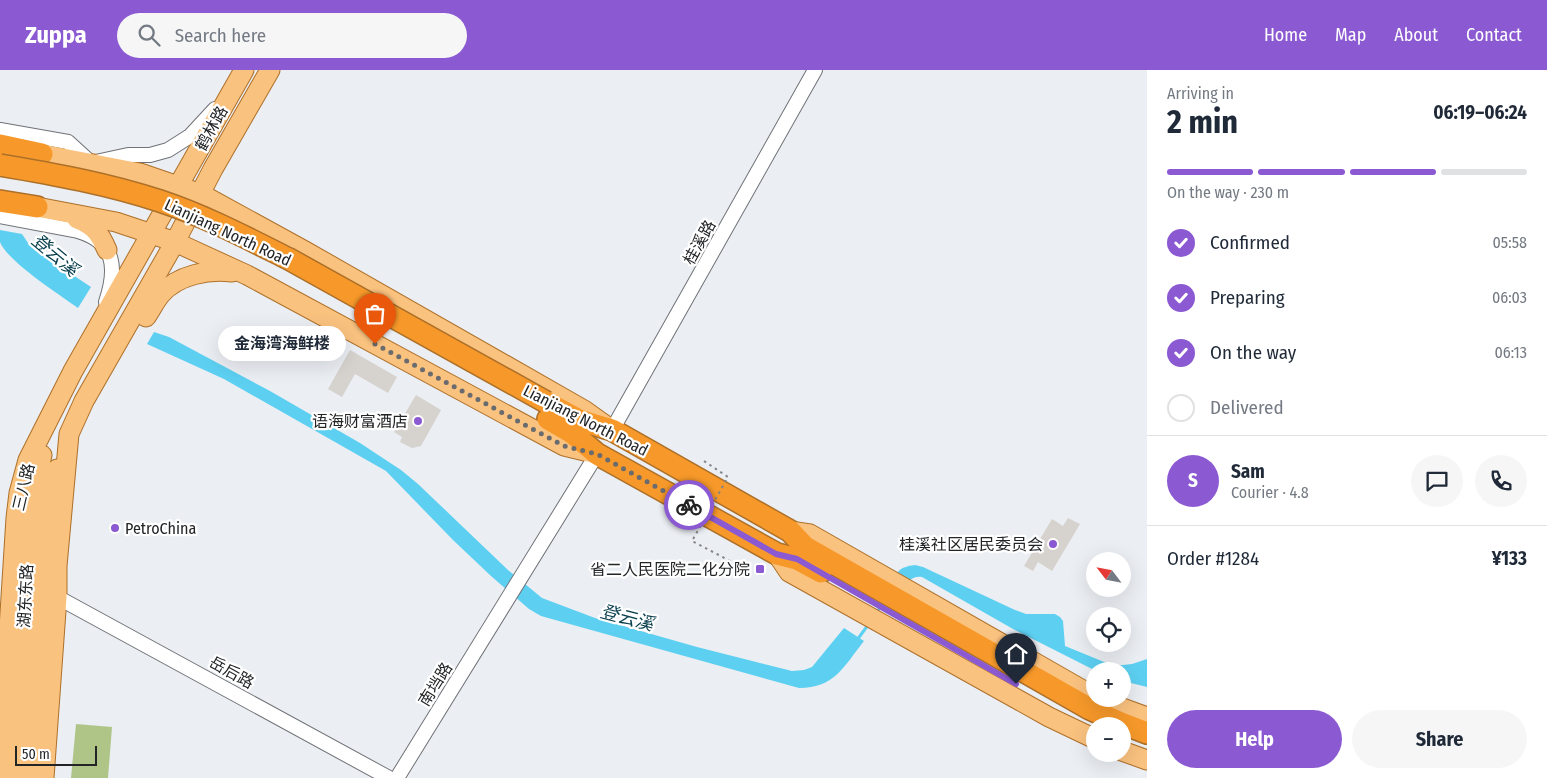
<!DOCTYPE html>
<html lang="en">
<head>
<meta charset="utf-8">
<style>
  body { margin:0; font-family:"Fira Sans Condensed","Noto Sans SC",sans-serif; background:#f6f6f7; color:#1f2937; height:100vh; display:flex; flex-direction:column; font-size:19px; white-space:nowrap }
  * { box-sizing:border-box; margin:0 }
  p { font-size:16px; color:#747a83 }
  .icon { flex:none; width:28px; height:28px; fill:none; stroke:currentColor; stroke-width:2; stroke-linecap:round; stroke-linejoin:round }
  .map { position:relative; flex:1; overflow:hidden }
  .side { display:flex; flex-direction:column; background:#fff; width:400px }
  .side>* { flex:none }
  .needle { width:32px; rotate:302deg }
  .controls { position:absolute; left:1086px; top:482px; display:grid; gap:10px }
  .controls a { display:grid; place-items:center; width:45px; height:45px; border-radius:50%; background:#fff; box-shadow:0 5px 20px #0002; font-size:25px }
  .scale { position:absolute; left:15px; bottom:12px; width:82px; box-sizing:border-box; padding-left:5px; border:2px solid #232426; border-top:0; font-size:14px; line-height:18px; white-space:nowrap; color:#232426; -webkit-text-stroke:4px #fff; paint-order:stroke }
  .pin { position:absolute; display:grid; place-items:center; width:42px; height:42px; color:#fff; margin:-51px -21px; border-radius:50% 50% 50% 0; rotate:-45deg; box-shadow:0 0 5px #0007 }
  .pin .icon { rotate:45deg }
  .courier { position:absolute; display:grid; place-items:center; width:50px; height:50px; margin:-25px; border:4px solid #8b59d1; border-radius:50%; background:#fff; color:#222; box-shadow:0 1px 6px #0007 }
  .bubble { position:absolute; height:35px; border-radius:18px; background:#fff; box-shadow:0 5px 20px #0002; font-size:16px; font-weight:700; line-height:35px; text-align:center }
  .head em { font-style:normal; font-weight:700 }
  .head div { display:flex; flex-direction:column-reverse }
  .head { display:flex; align-items:center; justify-content:space-between; height:85px; padding:0 20px }
  h1 { font-size:32px; font-weight:700; line-height:38px }
  .bar { display:grid; grid-template-columns:repeat(4,1fr); gap:8px 5px; align-content:center; height:60px; padding:0 20px }
  .bar i { height:6px; border-radius:4px; background:#e0e1e3 }
  .bar .active { background:#8b59d1 }
  .bar p { grid-column:span 4 }
  .line { display:flex; align-items:center; gap:12px; padding:0 20px; border-top:1px solid #e0e1e3 }
  .line div { flex:1 }
  .round { display:grid; place-items:center; flex:none; width:52px; height:52px; border-radius:26px; background:#f6f6f7 }
  ol { padding:0 20px; list-style:none }
  li { display:flex; align-items:center; gap:15px; height:55px }
  li p { margin-inline-start:auto }
  li .icon { padding:5px; border-radius:50%; background:#8b59d1; color:#fff; stroke-width:4 }
  li:last-child { color:#747a83 }
  li i { width:28px; height:28px; border:2px solid #e0e1e3; border-radius:50% }
  .action { display:flex; gap:10px; margin-top:auto; padding:10px 20px }
  .action a { flex:1; height:58px; border-radius:30px; background:#8b59d1; color:#fff; font-size:20px; font-weight:700; line-height:58px; text-align:center }
  .action a+a { background:#f6f6f7; color:#1f2937 }
  header { display:flex; align-items:center; gap:30px; box-sizing:border-box; height:70px; padding:0 25px; background:#8b59d1; color:#fff }
  header strong { font-size:24px }
  nav { display:flex; gap:28px; margin-inline-start:auto; font-size:18px }
  .search { width:350px; height:45px; background:#f6f6f7; display:flex; align-items:center; gap:12px; box-sizing:border-box; padding:0 18px; border-radius:28px; color:#747a83; font-size:19px }
  main { display:flex; flex:1; min-height:0 }
  .map>svg:first-child { display:block }
  .green { fill:#aec587 }
  .water { fill:#5dd0f2 }
  .lines { fill:none; stroke-linecap:round; stroke-linejoin:round }
  .stream { stroke:#5dd0f2; stroke-width:3 }
  .building { fill:#d6d2cd }
  .minor-casing { stroke:#6f7276; stroke-width:16 }
  .major-casing { stroke:#ad7029; stroke-width:21 }
  .highway-casing { stroke:#ad7029; stroke-width:24 }
  .minor { stroke:#fff; stroke-width:14 }
  .major { stroke:#fac27f; stroke-width:19 }
  .highway { stroke:#f7992a; stroke-width:21 }
  .highway-bridge-casing { stroke:#ad7029; stroke-width:24; stroke-linecap:butt }
  .path-bridge { stroke:#838588; stroke-width:2; stroke-dasharray:2.5 4; stroke-linecap:butt }
  .highway-bridge { stroke:#f7992a; stroke-width:21 }
  .done { stroke:#696b6e; stroke-width:5; stroke-dasharray:0 9 }
  .route { stroke:#8b59d1; stroke-width:6 }
  .poi-dot { fill:#8b59d1; stroke:#fff; stroke-width:2 }
  .labels { text-anchor:middle; stroke-width:4.5; stroke-linejoin:round; paint-order:stroke }
  .street-label { font-size:16px; fill:#232426; stroke:#fff }
  .poi-label { font-size:16px; fill:#232426; stroke:#fff; text-anchor:end }
  .water-label { font-size:18px; font-style:italic; fill:#073e4c; stroke:#fff }
</style>
</head>
<body>
<header>
<strong>Zuppa</strong>
<div class="search"><svg class="icon" aria-label="search" viewBox="0 0 24 24"><circle cx="10" cy="10" r="6"/><path d="M15 15l6 6"/></svg>Search here</div>
<nav><a>Home</a><a>Map</a><a>About</a><a>Contact</a></nav>
</header>
<main>
<div class="map">
<svg width="1147" height="708" viewBox="0 0 1147 708">
  <rect width="100%" height="100%" fill="#ebeef3"/>
  <!-- green -->
  <path class="green" d="M 76,654 L 112,657 L 108,708 L 71,708 Z"/>
  <!-- water -->
  <g class="water">
    <path d="M 0,160 L 22,164 L 30,176 L 38,182 L 91,217 L 78,238 C 60,225 7,191 0,172 C 0,169 0,163 0,160 Z"/>
    <path d="M 154,262 L 169,267 L 270,321 L 360,373 L 401,400 L 418,414 L 508,500 L 542,528 L 595,548 L 697,577 L 792,601 L 804,600 L 812,597 L 844,558 L 864,571 C 844,596 835,618 799,618 L 541,546 L 529,539 L 491,506 L 453,470 L 386,401 L 224,309 L 147,274 Z"/>
    <path d="M 915,495 L 923,497 L 1015,540 L 1026,544 L 1055,544 L 1060,547 L 1063,551 L 1065,576 L 1114,596 L 1132,594 L 1147,589 L 1147,617 L 1123,611 L 1122,601 L 1096,601 L 1013,559 L 922,507 C 914,506 911,509 906,514 L 897,503 C 902,497 907,496 915,495 Z"/>
  </g>
  <g class="lines">
    <!-- stream -->
    <g class="stream">
      <path d="M 876,543 L 886,530"/>
      <path d="M 857,570 L 868,555"/>
    </g>
  </g>
  <!-- building -->
  <g class="building">
    <path d="M 350,280 L 397,307 L 388,323 L 355,304 L 342,327 L 328,319 Z"/>
    <path d="M 416,325 L 441,340 L 421,376 L 412,378 L 400,372 L 402,367 L 394,362 Z"/>
    <path d="M 1068,448 L 1080,454 L 1052,501 L 1038,492 L 1033,501 L 1024,496 L 1052,449 L 1063,456 Z"/>
  </g>
  <g class="lines">
    <!-- minor casing -->
    <g class="minor-casing">
      <g id="minor">
        <path d="M 0,60 L 68,72 L 91,93 L 128,85 L 150,85 L 168,80 L 190,66 L 215,39"/>
        <path d="M 0,146 L 78,161 C 116,172 117,199 106,232"/>
        <path d="M 612,360 L 815,0"/>
        <path d="M 57,527 L 389,708"/>
        <path d="M 397,708 L 597,384"/>
      </g>
    </g>
    <!-- major casing -->
    <g class="major-casing">
      <g id="major">
        <path d="M 42,84 L 140,103 L 201,124 L 305,181 L 584,340 L 605,355"/>
        <path d="M 37,137 L 116,152 L 152,164 L 175,172 L 247,205 L 564,376 L 597,384"/>
        <path d="M 77,149 C 95,156 100,164 107,180"/>
        <path d="M 146,247 C 151,240 155,231 161,224 C 178,205 208,199 232,202"/>
        <path d="M 790,461 L 810,464 L 1095,627"/>
        <path d="M 777,484 L 789,502 L 1049,647 L 1095,669"/>
        <path d="M 1098,629 L 1147,647"/>
        <path d="M 1122,681 L 1147,690"/>
        <path d="M 0,701 L 16,448 L 19,423 L 28,390 L 73,301 L 244,0"/>
        <path d="M 15,708 L 29,464 L 33,425 L 42,385"/>
        <path d="M 29,708 L 46,448 L 51,416 L 57,399"/>
        <path d="M 44,708 L 57,527 L 57,496 L 69,364 L 84,331 L 175,172 L 213,99 L 270,0"/>
      </g>
    </g>
    <!-- highway casing -->
    <g class="highway-casing">
      <g id="highway">
        <path d="M 0,75 L 42,84"/>
        <path d="M 0,131 L 37,137"/>
        <path d="M 546,332 L 579,350 L 612,360 L 790,461 L 805,477 L 1090,639 L 1121,653 L 1147,663"/>
        <path d="M 548,349 L 572,363 L 597,384 L 777,484 L 797,489 L 821,502"/>
      </g>
    </g>
    <!-- minor -->
    <use href="#minor" class="minor"/>
    <!-- major -->
    <use href="#major" class="major"/>
    <!-- highway -->
    <use href="#highway" class="highway"/>
    <!-- highway-bridge casing -->
    <g class="highway-bridge-casing">
      <path id="highway-bridge" d="M 0,95 C 54,104 108,114 160,131 C 205,146 247,168 289,189 L 546,332"/>
    </g>
    <!-- path-bridge -->
    <path class="path-bridge" d="M 704,391 L 728,407 L 692,471 L 736,494"/>
    <!-- highway-bridge -->
    <use href="#highway-bridge" class="highway-bridge"/>
  </g>
  <g class="lines">
    <!-- done -->
    <path class="done" d="M 375,274 L 564,376 L 597,384 L 689,435"/>
    <!-- route -->
    <path class="route" d="M 689,435 L 776,484 L 797,489 L 1016,614"/>
  </g>
  <!-- markers -->
  <g class="poi-dot">
    <circle cx="418" cy="351" r="5"/>
    <circle cx="115" cy="458" r="5"/>
    <circle cx="1053" cy="474" r="5"/>
    <rect x="755" y="494" width="10" height="10" rx="2.5"/>
  </g>
  <g class="labels">
    <!-- street labels -->
    <g class="street-label">
      <text transform="translate(211 58) rotate(-61)" y="6">鹤林路</text>
      <text transform="translate(228 162) rotate(25)" y="6">Lianjiang North Road</text>
      <text transform="translate(699 172) rotate(-61)" y="6">桂溪路</text>
      <text transform="translate(586 350) rotate(27)" y="6">Lianjiang North Road</text>
      <text transform="translate(23 417) rotate(-77)" y="6">三八路</text>
      <text transform="translate(25 526) rotate(-87)" y="6">湖东东路</text>
      <text transform="translate(232 602) rotate(29)" y="6">岳后路</text>
      <text transform="translate(435 614) rotate(-58)" y="6">南垱路</text>
    </g>
    <!-- poi labels -->
    <g class="poi-label">
      <text x="408" y="357">语海财富酒店</text>
      <text x="125" y="464" text-anchor="start">PetroChina</text>
      <text x="1043" y="480">桂溪社区居民委员会</text>
      <text x="750" y="505">省二人民医院二化分院</text>
    </g>
    <!-- water labels -->
    <g class="water-label">
      <text transform="translate(55 185) rotate(40)" y="6">登云溪</text>
      <text transform="translate(627 548) rotate(15)" y="6">登云溪</text>
    </g>
  </g>
</svg>
<div class="controls">
<a><svg class="needle" viewBox="-14 -14 28 28"><path d="M0-13l5 13h-10z" fill="#e53935"/><path d="M0 13l5-13h-10z" fill="#747a83"/></svg></a>
<a><svg class="icon" aria-label="locate" viewBox="0 0 24 24"><circle cx="12" cy="12" r="6"/><path d="M12 2v4M12 18v4M2 12h4M18 12h4"/></svg></a>
<a>+</a>
<a>−</a>
</div>
<div class="scale">50 m</div>
<div class="pin" style="left:375px;top:274px;background:#ea580c"><svg class="icon" aria-label="bag" viewBox="0 0 24 24"><path d="M5 8h14l-1 12H6zM9 8a3 3 0 0 1 6 0"/></svg></div>
<div class="pin" style="left:1016px;top:614px;background:#1f2937"><svg class="icon" aria-label="home" viewBox="0 0 24 24"><path d="M3 11l9-7 9 7M6 9v11h12V9"/></svg></div>
<div class="courier" style="left:689px;top:435px"><svg class="icon" aria-label="bike" viewBox="0 0 24 24"><circle cx="6" cy="16" r="4"/><circle cx="18" cy="16" r="4"/><path d="M6 16l4-8h5l3 8M10 8l3 8H6M13 5h3"/></svg></div>
<div class="bubble" style="left:218px;top:256px;width:128px">金海湾海鲜楼</div>
</div>
<section class="side">
<div class="head"><div><h1>2 min</h1><p>Arriving in</p></div><em>06:19–06:24</em></div>
<div class="bar"><i class="active"></i><i class="active"></i><i class="active"></i><i></i><p>On the way · 230 m</p></div>
<ol>
<li><svg class="icon" aria-label="check" viewBox="0 0 24 24"><path d="M5 12l5 5 9-10"/></svg>Confirmed<p>05:58</p></li>
<li><svg class="icon" aria-label="check" viewBox="0 0 24 24"><path d="M5 12l5 5 9-10"/></svg>Preparing<p>06:03</p></li>
<li><svg class="icon" aria-label="check" viewBox="0 0 24 24"><path d="M5 12l5 5 9-10"/></svg>On the way<p>06:13</p></li>
<li><i></i>Delivered</li>
</ol>
<div class="line" style="height:90px"><b class="round" style="background:#8b59d1;color:#fff">S</b><div><b>Sam</b><p>Courier · 4.8</p></div><a class="round"><svg class="icon" aria-label="chat" viewBox="0 0 24 24"><path d="M4 5h16v11H9l-5 4z"/></svg></a><a class="round"><svg class="icon" aria-label="phone" viewBox="0 0 24 24"><path d="M5 4h4l2 5-3 2q2 4 5 5l2-3 5 2v4C11 20 4 13 5 4z"/></svg></a></div>
<div class="line" style="height:65px"><div>Order #1284</div><b>¥133</b></div>
<div class="action"><a>Help</a><a>Share</a></div>
</section>
</main>
</body>
</html>
